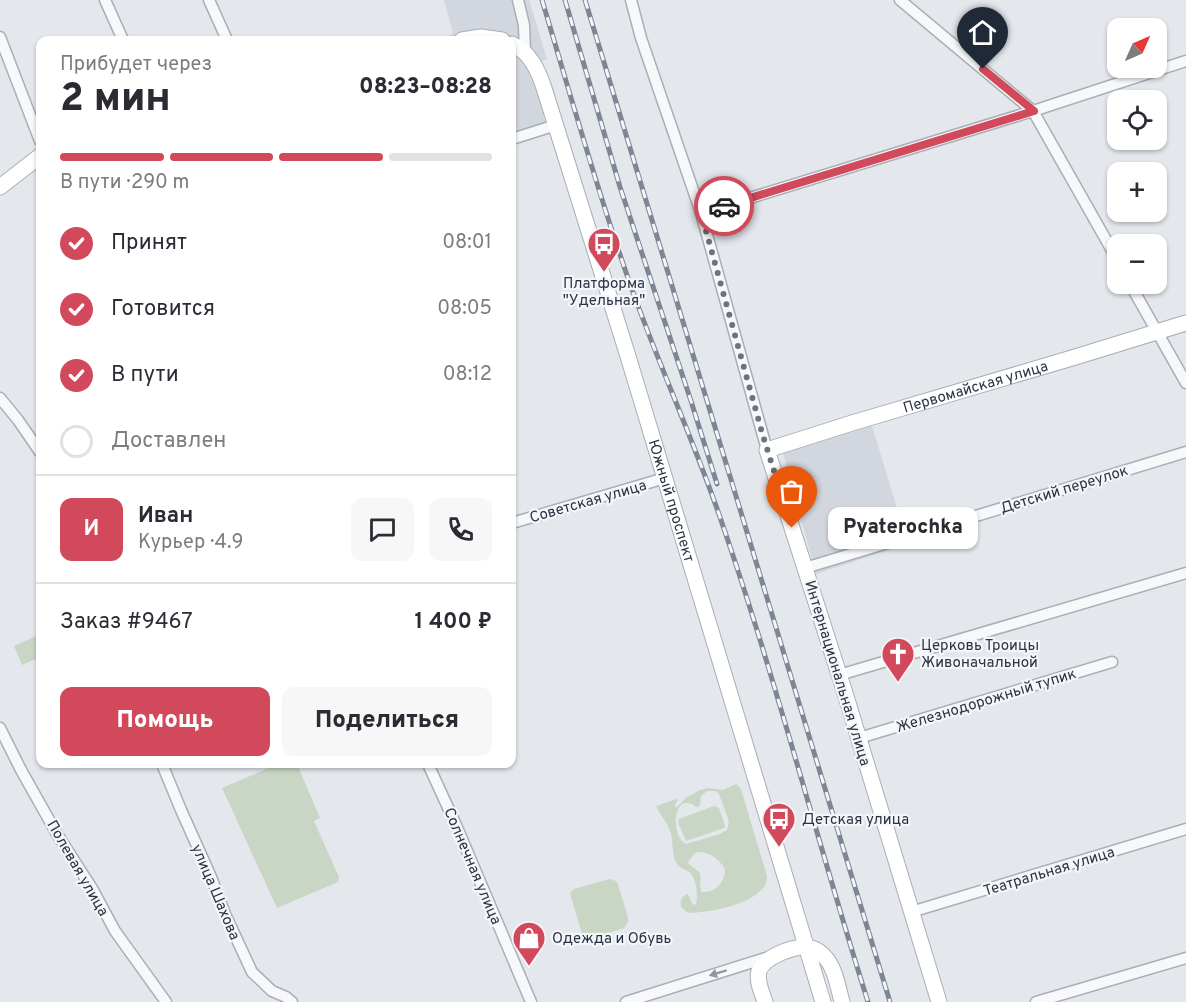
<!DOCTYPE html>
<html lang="ru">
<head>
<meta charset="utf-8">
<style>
  body { margin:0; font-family:Overpass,sans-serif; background:#f7f7f7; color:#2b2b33; height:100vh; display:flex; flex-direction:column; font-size:22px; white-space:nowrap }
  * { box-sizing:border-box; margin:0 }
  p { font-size:20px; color:#7c7c81 }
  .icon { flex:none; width:33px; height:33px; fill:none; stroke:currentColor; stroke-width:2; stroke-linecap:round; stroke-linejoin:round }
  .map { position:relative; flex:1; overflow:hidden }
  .sheet { position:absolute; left:36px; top:36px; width:480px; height:732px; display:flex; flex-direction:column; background:#fff; border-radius:12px; box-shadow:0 2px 4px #0004 }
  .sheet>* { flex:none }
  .needle { width:39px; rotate:45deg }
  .controls { position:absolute; left:1107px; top:18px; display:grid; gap:12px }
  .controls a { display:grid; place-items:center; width:60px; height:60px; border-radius:12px; background:#fff; box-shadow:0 2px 4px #0004; font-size:30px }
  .pin { position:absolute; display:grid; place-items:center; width:51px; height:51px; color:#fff; margin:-62px -26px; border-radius:50% 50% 50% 0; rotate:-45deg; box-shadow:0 0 6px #0007 }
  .pin .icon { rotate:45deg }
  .courier { position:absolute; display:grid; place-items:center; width:60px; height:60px; margin:-30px; border:4px solid #d1495b; border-radius:50%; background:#fff; color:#222; box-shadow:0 2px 8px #0007 }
  .bubble { position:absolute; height:42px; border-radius:12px; background:#fff; box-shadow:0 2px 4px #0004; font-size:20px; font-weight:800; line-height:42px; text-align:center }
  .summary em { font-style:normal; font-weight:800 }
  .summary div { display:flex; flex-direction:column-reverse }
  .summary { display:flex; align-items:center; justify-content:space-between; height:102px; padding:0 24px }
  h1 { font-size:39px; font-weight:800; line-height:45px }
  .bar { display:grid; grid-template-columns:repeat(4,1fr); gap:9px 6px; align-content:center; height:72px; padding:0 24px }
  .bar i { height:8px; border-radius:4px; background:#e1e1e2 }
  .bar .current { background:#d1495b }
  .bar p { grid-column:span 4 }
  .line { display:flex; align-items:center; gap:15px; padding:0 24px; border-top:2px solid #e1e1e2 }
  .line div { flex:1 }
  .round { display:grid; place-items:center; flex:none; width:63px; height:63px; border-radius:12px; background:#f7f7f7 }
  ol { padding:0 24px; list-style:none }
  li { display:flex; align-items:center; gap:18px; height:66px }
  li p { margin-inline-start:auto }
  li .icon { padding:6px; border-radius:50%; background:#d1495b; color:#fff; stroke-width:4 }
  li:last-child { color:#7c7c81 }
  li i { width:33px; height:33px; border:3px solid #e1e1e2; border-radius:50% }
  .action { display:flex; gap:12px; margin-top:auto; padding:12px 24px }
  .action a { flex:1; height:69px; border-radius:12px; background:#d1495b; color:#fff; font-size:24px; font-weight:800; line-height:69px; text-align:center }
  .action a+a { background:#f7f7f7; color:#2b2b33 }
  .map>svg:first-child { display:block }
  .built { fill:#d2d6de }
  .green { fill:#c9d6c5; fill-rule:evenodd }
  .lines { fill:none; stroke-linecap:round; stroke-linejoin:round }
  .minor-casing { stroke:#a9aeb7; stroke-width:13 }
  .secondary-casing { stroke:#a9aeb7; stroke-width:17 }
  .minor { stroke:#f7f8fa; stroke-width:10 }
  .secondary { stroke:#fff; stroke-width:15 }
  .rail-casing { stroke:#7d8696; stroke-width:5 }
  .rail { stroke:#f4f6f9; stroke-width:3; stroke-dasharray:9; stroke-linecap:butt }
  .oneway { fill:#9196a0 }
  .done { stroke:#6c737f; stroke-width:6; stroke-dasharray:0 10.8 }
  .route { stroke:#d1495b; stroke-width:8 }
  .labels { text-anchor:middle; stroke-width:4.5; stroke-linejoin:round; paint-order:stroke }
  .poi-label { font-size:15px; fill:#2b3445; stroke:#f4f6f9; text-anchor:start }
  .street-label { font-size:15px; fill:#2b3445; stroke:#f4f6f9 }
</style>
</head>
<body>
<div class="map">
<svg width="1186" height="1002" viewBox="0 0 1186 1002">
  <rect width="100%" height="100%" fill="#e4e7ec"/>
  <!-- built -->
  <g class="built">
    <path d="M 444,0 L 529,0 L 547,59 L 536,63 L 527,70 L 534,77 L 539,91 L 545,124 L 512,135 L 512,40 L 444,40 L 453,33 Z"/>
    <path d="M 872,426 L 908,544 L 816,574 L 783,453 Z"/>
  </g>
  <!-- green -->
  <g class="green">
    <path d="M 40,634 L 40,657 L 22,665 L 14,646 Z"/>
    <path d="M 278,764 L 297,764 L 320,818 L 314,821 L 339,877 L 338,882 L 277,908 L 222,788 Z"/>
    <path d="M 736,784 L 741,789 L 767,876 C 767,881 766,885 762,889 C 747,906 710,912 688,913 L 681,907 C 680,901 681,898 686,894 L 688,894 L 693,905 L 696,904 C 698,894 697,879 689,872 C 685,869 680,868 677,864 C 671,856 674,841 670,831 C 667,822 660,815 656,806 L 676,799 L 678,800 L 675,805 L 676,808 L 687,797 L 700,790 L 708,788 L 723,790 ZM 707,791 L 716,791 L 719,794 L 729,821 L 727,830 L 720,834 L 686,844 C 669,835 674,789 696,807 L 700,806 L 701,796 ZM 698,852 C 710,852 719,859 725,869 C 725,882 716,893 702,892 C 698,886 702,880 700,873 L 689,864 L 688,862 L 694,854 Z"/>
    <path d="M 714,806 L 719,808 L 725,826 L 724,828 L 686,841 L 678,822 L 679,819 Z"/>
    <path d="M 609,879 L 616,881 L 618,884 L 628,918 L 628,922 L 624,928 L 589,939 L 586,938 L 582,934 L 570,893 L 574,889 Z"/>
  </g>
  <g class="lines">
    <!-- minor casing -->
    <g class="minor-casing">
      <g id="minor">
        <path d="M 105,0 L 123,40"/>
        <path d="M 209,0 L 227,40"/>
        <path d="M 518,0 L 524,25 L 525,52"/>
        <path d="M 631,0 L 641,38 L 701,213 L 767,450"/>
        <path d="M 900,0 L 1033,111 L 1118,261"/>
        <path d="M 0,37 L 40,141"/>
        <path d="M 512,139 L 556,125"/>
        <path d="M 701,213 L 1033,111 L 1186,61"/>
        <path d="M 1130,284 L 1186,383"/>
        <path d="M 0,398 L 18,420 L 40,452"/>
        <path d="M 512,523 L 665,478"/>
        <path d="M 805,568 L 1186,452"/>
        <path d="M 839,675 L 1186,573"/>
        <path d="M 0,728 L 21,770 L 57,834 L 93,890 L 115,931 L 166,1002"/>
        <path d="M 859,738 L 1112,662"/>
        <path d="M 162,764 L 181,810 L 211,877 L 225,914 L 252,972 L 272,991 L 286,997 L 292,1002"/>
        <path d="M 428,764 L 456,825 L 531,1002"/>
        <path d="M 911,912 L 1186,829"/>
        <path d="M 626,1002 L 769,957"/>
        <path d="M 1036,1002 L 1186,958"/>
      </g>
    </g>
    <!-- secondary casing -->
    <g class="secondary-casing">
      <g id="secondary">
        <path d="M 462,40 L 481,37 L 502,40"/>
        <path id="s1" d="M 512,44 C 530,52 538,70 544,88 L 627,353 L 823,1002"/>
        <path d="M 0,187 L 40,156"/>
        <path d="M 765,1002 C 762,992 756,981 759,971 C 764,957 793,946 807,947 C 813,948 819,951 823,955 C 835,966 838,987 842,1002"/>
        <path id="s2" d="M 939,1002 L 845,693 L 767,450 L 852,423 L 1072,358 L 1186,323"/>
      </g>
    </g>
    <!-- minor -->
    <use href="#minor" class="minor"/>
    <!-- secondary -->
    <use href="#secondary" class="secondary"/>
    <!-- rail casing -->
    <g class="rail-casing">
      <g id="rail">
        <path d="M 542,0 C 570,93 596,187 628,278 C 657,362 695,442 723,526 C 777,683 818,844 868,1002"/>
        <path d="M 565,0 L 620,187 L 691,401 L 717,484"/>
        <path d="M 585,0 L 890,1002"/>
      </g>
    </g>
    <!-- rail -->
    <use href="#rail" class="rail"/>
  </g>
  <!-- one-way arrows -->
  <defs><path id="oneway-solid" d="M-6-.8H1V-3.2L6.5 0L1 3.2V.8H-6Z" transform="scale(1.5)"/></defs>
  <use class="oneway" href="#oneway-solid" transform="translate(718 973) rotate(163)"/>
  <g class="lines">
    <!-- done -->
    <path class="done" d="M 724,206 L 701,213 L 763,436 L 792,528"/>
    <!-- route -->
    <path class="route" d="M 724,206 L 1034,111 L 983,69"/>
  </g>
  <!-- icons -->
  <defs>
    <g id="bus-pin" transform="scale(1.725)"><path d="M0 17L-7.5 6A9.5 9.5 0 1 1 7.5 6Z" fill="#d1495b" stroke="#f4f6f9"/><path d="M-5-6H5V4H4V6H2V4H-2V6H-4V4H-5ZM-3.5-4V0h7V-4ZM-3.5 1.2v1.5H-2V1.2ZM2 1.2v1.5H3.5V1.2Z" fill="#fff"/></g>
    <g id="church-pin" transform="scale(1.725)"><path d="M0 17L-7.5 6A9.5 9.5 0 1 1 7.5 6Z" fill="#d1495b" stroke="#f4f6f9"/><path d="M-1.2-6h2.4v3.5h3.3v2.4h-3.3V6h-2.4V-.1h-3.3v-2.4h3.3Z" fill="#fff"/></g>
    <g id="shop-pin" transform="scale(1.725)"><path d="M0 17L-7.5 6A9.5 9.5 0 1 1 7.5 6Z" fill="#d1495b" stroke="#f4f6f9"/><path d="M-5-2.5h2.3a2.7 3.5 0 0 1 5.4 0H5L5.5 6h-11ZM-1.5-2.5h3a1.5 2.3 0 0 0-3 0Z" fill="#fff"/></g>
  </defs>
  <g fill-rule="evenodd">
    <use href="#bus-pin" x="604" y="244"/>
    <use href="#church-pin" x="898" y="654"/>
    <use href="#bus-pin" x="779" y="819"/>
    <use href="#shop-pin" x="529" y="938"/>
  </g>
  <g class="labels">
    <!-- poi labels -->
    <g class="poi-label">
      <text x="604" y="288" text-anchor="middle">Платформа<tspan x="604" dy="17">"Удельная"</tspan></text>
      <text x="921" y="650">Церковь Троицы<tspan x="921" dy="17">Живоначальной</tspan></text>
      <text x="802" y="824">Детская улица</text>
      <text x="552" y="943">Одежда и Обувь</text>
    </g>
    <!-- street labels -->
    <g class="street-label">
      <text dy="5" stroke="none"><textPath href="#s2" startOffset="796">Первомайская улица</textPath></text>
      <text transform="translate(1064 489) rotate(-17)" y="5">Детский переулок</text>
      <text dy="5" stroke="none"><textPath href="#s1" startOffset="488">Южный проспект</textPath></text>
      <text transform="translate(588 501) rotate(-16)" y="5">Советская улица</text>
      <text transform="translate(838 673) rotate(73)" y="5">Интернациональная улица</text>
      <text transform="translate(986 700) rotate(-17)" y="5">Железнодорожный тупик</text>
      <text transform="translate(473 866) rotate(67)" y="5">Солнечная улица</text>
      <text transform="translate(78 868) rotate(60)" y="5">Полевая улица</text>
      <text transform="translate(1049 871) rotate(-17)" y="5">Театральная улица</text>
      <text transform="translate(216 892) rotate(67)" y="5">улица Шахова</text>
    </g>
  </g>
</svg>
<div class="controls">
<a><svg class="needle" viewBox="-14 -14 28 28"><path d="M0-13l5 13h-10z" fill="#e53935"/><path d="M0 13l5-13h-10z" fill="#7c7c81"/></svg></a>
<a><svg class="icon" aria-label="locate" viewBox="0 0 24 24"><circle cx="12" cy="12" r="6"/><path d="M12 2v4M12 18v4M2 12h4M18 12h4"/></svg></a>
<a>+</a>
<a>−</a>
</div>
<div class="pin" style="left:792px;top:528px;background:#ea580c"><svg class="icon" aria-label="bag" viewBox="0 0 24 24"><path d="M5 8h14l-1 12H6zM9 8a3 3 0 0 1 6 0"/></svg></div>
<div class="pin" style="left:983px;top:69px;background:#1f2937"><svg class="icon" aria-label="home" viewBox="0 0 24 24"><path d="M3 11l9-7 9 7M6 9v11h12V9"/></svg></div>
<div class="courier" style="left:724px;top:206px"><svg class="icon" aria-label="car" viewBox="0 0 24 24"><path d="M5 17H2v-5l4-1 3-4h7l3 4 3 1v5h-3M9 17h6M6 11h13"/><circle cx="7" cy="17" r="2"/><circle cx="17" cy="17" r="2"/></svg></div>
<div class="bubble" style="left:828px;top:507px;width:150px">Pyaterochka</div>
<section class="sheet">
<div class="summary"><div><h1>2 мин</h1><p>Прибудет через</p></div><em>08:23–08:28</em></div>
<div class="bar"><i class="current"></i><i class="current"></i><i class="current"></i><i></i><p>В пути · 290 m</p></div>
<ol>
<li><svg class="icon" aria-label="check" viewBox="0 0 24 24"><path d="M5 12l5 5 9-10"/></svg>Принят<p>08:01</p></li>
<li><svg class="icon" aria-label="check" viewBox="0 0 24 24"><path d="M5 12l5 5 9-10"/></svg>Готовится<p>08:05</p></li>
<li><svg class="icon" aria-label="check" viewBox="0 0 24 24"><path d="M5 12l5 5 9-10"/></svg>В пути<p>08:12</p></li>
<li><i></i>Доставлен</li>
</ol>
<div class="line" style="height:108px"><b class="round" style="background:#d1495b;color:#fff">И</b><div><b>Иван</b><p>Курьер · 4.9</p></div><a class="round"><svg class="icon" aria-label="chat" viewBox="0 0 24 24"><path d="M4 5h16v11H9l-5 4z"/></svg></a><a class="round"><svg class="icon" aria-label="phone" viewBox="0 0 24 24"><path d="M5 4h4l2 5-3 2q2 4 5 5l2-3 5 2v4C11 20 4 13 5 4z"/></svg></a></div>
<div class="line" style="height:78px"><div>Заказ #9467</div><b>1 400 ₽</b></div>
<div class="action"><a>Помощь</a><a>Поделиться</a></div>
</section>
</div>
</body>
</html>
